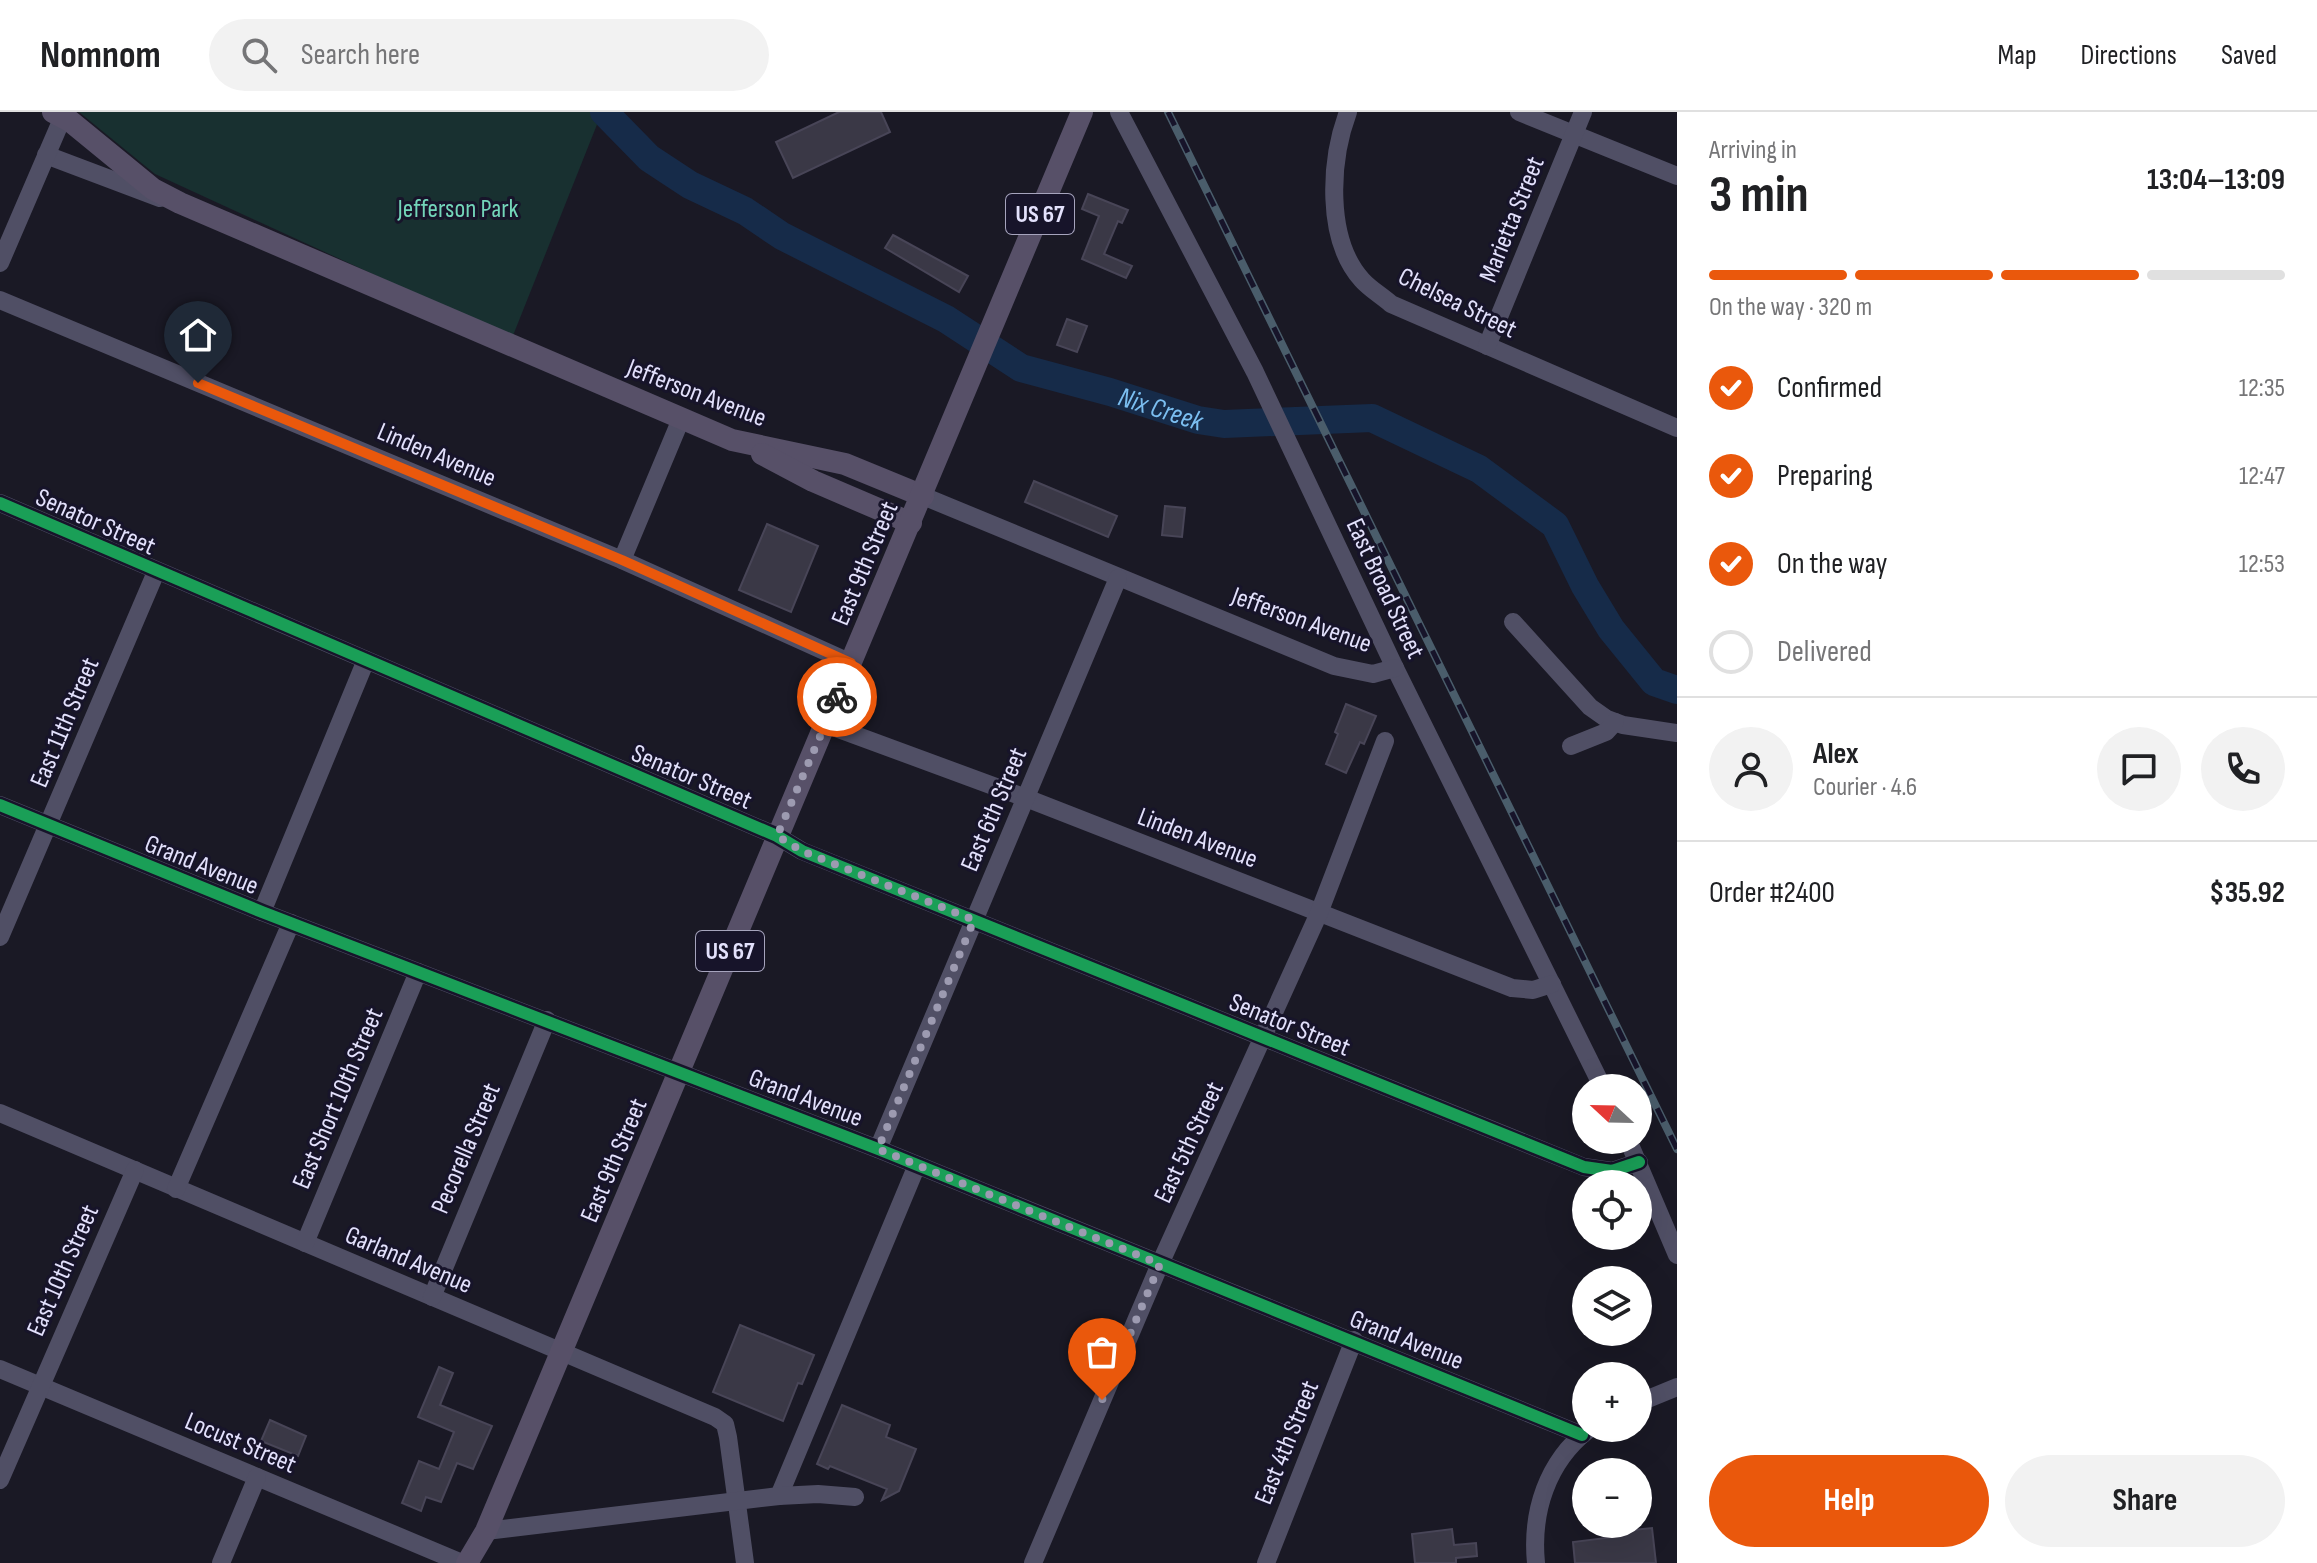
<!DOCTYPE html>
<html lang="en">
<head>
<meta charset="utf-8">
<style>
  body { margin:0; font-family:"Sofia Sans Condensed",sans-serif; background:#f2f2f2; color:#202124; height:100vh; display:flex; flex-direction:column; font-size:30px; white-space:nowrap }
  * { box-sizing:border-box; margin:0 }
  p { font-size:26px; color:#757577 }
  .icon { flex:none; width:44px; height:44px; fill:none; stroke:currentColor; stroke-width:2; stroke-linecap:round; stroke-linejoin:round }
  .map { position:relative; flex:1; overflow:hidden }
  .details { display:flex; flex-direction:column; background:#fff; width:640px }
  .details>* { flex:none }
  .needle { width:52px; rotate:292deg }
  .fabs { position:absolute; left:1572px; top:962px; display:grid; gap:16px }
  .fabs a { display:grid; place-items:center; width:80px; height:80px; border-radius:50%; background:#fff; box-shadow:0 8px 32px #0002; font-size:40px }
  .pin { position:absolute; display:grid; place-items:center; width:68px; height:68px; color:#fff; margin:-82px -34px; border-radius:50% 50% 50% 0; rotate:-45deg; box-shadow:0 0 8px #0007 }
  .pin .icon { rotate:45deg }
  .courier { position:absolute; display:grid; place-items:center; width:80px; height:80px; margin:-40px; border:6px solid #ea580c; border-radius:50%; background:#fff; color:#222; box-shadow:0 2px 10px #0007 }
  .summary em { font-style:normal; font-weight:700 }
  .summary div { display:flex; flex-direction:column-reverse }
  .summary { display:flex; align-items:center; justify-content:space-between; height:136px; padding:0 32px }
  h1 { font-size:52px; font-weight:700; line-height:60px }
  .bar { display:grid; grid-template-columns:repeat(4,1fr); gap:12px 8px; align-content:center; height:96px; padding:0 32px }
  .bar i { height:10px; border-radius:6px; background:#e0e0e0 }
  .bar .selected { background:#ea580c }
  .bar p { grid-column:span 4 }
  .line { display:flex; align-items:center; gap:20px; padding:0 32px; border-top:2px solid #e0e0e0 }
  .line div { flex:1 }
  .round { display:grid; place-items:center; flex:none; width:84px; height:84px; border-radius:42px; background:#f2f2f2 }
  ol { padding:0 32px; list-style:none }
  li { display:flex; align-items:center; gap:24px; height:88px }
  li p { margin-inline-start:auto }
  li .icon { padding:8px; border-radius:50%; background:#ea580c; color:#fff; stroke-width:4 }
  li:last-child { color:#757577 }
  li i { width:44px; height:44px; border:4px solid #e0e0e0; border-radius:50% }
  .cta { display:flex; gap:16px; margin-top:auto; padding:16px 32px }
  .cta a { flex:1; height:92px; border-radius:48px; background:#ea580c; color:#fff; font-size:32px; font-weight:700; line-height:92px; text-align:center }
  .cta a+a { background:#f2f2f2; color:#202124 }
  header { display:flex; align-items:center; gap:48px; box-sizing:border-box; height:112px; padding:0 40px; background:#fff; border-bottom:2px solid #e0e0e0 }
  header strong { font-size:38px }
  nav { display:flex; gap:44px; margin-inline-start:auto; font-size:28px }
  .search { width:560px; height:72px; background:#f2f2f2; display:flex; align-items:center; gap:20px; box-sizing:border-box; padding:0 28px; border-radius:44px; color:#757577; font-size:30px }
  main { display:flex; flex:1; min-height:0 }
  .map>svg:first-child { display:block }
  .green { fill:#183030 }
  .lines { fill:none; stroke-linecap:round; stroke-linejoin:round }
  .river { stroke:#162b49; stroke-width:28 }
  .building { fill:#3a3846; stroke:#484557; stroke-width:2 }
  .minor { stroke:#504f65; stroke-width:18 }
  .major { stroke:#575068; stroke-width:22 }
  .rail-casing { stroke:#4a5d6b; stroke-width:8 }
  .rail { stroke:#17142a; stroke-width:5; stroke-dasharray:15; stroke-linecap:butt }
  .cycleway-casing { stroke:#17142a; stroke-width:17 }
  .cycleway { stroke:#1a9f57; stroke-width:12 }
  .done { stroke:#9d9bb1; stroke-width:8; stroke-dasharray:0 14.4 }
  .route { stroke:#ea580c; stroke-width:10 }
  .labels { text-anchor:middle; stroke-width:6; stroke-linejoin:round; paint-order:stroke }
  .shield { fill:#17142a; stroke:#a6a4bd; stroke-width:2 }
  .shield-label { font-size:24px; font-weight:bold; fill:#e3e1fc }
  .park-label { font-size:26px; fill:#73d5b9; stroke:#17142a }
  .street-label { font-size:26px; fill:#e3e1fc; stroke:#17142a }
  .water-label { font-size:28px; font-style:italic; fill:#7bbef0; stroke:#17142a }
</style>
</head>
<body>
<header>
<strong>Nomnom</strong>
<div class="search"><svg class="icon" aria-label="search" viewBox="0 0 24 24"><circle cx="10" cy="10" r="6"/><path d="M15 15l6 6"/></svg>Search here</div>
<nav><a>Map</a><a>Directions</a><a>Saved</a></nav>
</header>
<main>
<div class="map">
<svg width="1677" height="1451" viewBox="0 0 1677 1451">
  <rect width="100%" height="100%" fill="#1a1925"/>
  <!-- green -->
  <path class="green" d="M 79,0 L 602,0 L 512,226 L 155,62 Z"/>
  <g class="lines">
    <!-- river -->
    <path class="river" id="s1" d="M 604,0 L 649,46 L 690,73 L 745,99 L 782,124 L 946,207 L 1021,256 L 1110,280 L 1198,308 L 1224,312 L 1372,306 L 1479,357 L 1555,413 L 1585,474 L 1611,517 L 1654,570 L 1677,578"/>
  </g>
  <!-- building -->
  <g class="building">
    <path d="M 839,0 L 881,0 L 890,20 L 793,66 L 776,30 Z"/>
    <path d="M 1088,82 L 1128,98 L 1122,111 L 1118,109 L 1104,142 L 1132,154 L 1126,166 L 1082,147 L 1099,104 L 1082,97 Z"/>
    <path d="M 893,123 L 968,164 L 959,180 L 885,136 Z"/>
    <path d="M 1067,207 L 1087,214 L 1077,240 L 1057,233 Z"/>
    <path d="M 1034,369 L 1117,404 L 1108,425 L 1025,390 Z"/>
    <path d="M 1165,394 L 1185,396 L 1182,425 L 1162,423 Z"/>
    <path d="M 767,412 L 818,434 L 791,500 L 739,478 Z"/>
    <path d="M 1346,592 L 1376,604 L 1364,632 L 1360,630 L 1346,661 L 1326,652 L 1338,622 L 1335,620 Z"/>
    <path d="M 740,1213 L 814,1243 L 802,1272 L 798,1271 L 783,1309 L 713,1280 Z"/>
    <path d="M 439,1255 L 453,1261 L 440,1293 L 492,1314 L 473,1357 L 457,1351 L 441,1390 L 426,1385 L 421,1399 L 402,1391 L 419,1349 L 439,1357 L 454,1320 L 418,1305 Z"/>
    <path d="M 842,1293 L 890,1313 L 886,1325 L 916,1337 L 899,1379 L 882,1388 L 887,1377 L 830,1354 L 828,1357 L 817,1352 Z"/>
    <path d="M 270,1308 L 306,1324 L 298,1344 L 261,1329 Z"/>
    <path d="M 1652,1416 L 1656,1451 L 1575,1451 L 1573,1430 L 1614,1425 L 1613,1420 Z"/>
    <path d="M 1452,1417 L 1454,1433 L 1476,1431 L 1477,1444 L 1456,1446 L 1456,1451 L 1415,1451 L 1412,1422 Z"/>
  </g>
  <g class="lines">
    <!-- minor -->
    <g class="minor">
      <path d="M 1119,0 L 1255,260 L 1395,556 L 1603,976"/>
      <path d="M 1348,0 C 1330,48 1325,127 1362,168 C 1370,177 1382,184 1391,192 L 1677,316"/>
      <path d="M 1519,0 L 1677,64"/>
      <path d="M 46,43 L 160,86"/>
      <path d="M 0,151 L 65,0"/>
      <path d="M 0,188 L 622,448 L 851,551"/>
      <path d="M 1487,234 L 1583,0"/>
      <path d="M 923,384 L 1334,554 L 1373,562 L 1395,556"/>
      <path d="M 0,391 L 777,724 L 802,739 L 1584,1055 L 1612,1059 L 1639,1050"/>
      <path d="M 622,448 L 681,307"/>
      <path d="M 1513,510 L 1590,595 L 1607,607 L 1623,613 L 1677,621"/>
      <path d="M 825,612 L 1026,686 L 1512,876 L 1533,878 L 1552,872"/>
      <path d="M 1571,634 L 1606,620 L 1615,610"/>
      <path d="M 0,693 L 262,800 L 878,1037 L 1582,1323"/>
      <path d="M 262,800 L 366,548"/>
      <path d="M 0,825 L 156,460"/>
      <path d="M 0,1001 L 715,1305 L 725,1312 L 728,1325 L 745,1451"/>
      <path d="M 1628,1028 L 1677,1143"/>
      <path d="M 878,1037 L 1118,466"/>
      <path d="M 176,1077 L 291,811"/>
      <path d="M 305,1131 L 418,860"/>
      <path d="M 432,1185 L 547,908"/>
      <path d="M 0,1257 L 462,1451"/>
      <path d="M 1638,1291 L 1677,1275"/>
      <path d="M 0,1368 L 135,1058"/>
      <path d="M 779,1384 L 917,1053"/>
      <path d="M 486,1419 L 779,1384 L 818,1382 L 855,1385"/>
      <path d="M 221,1451 L 257,1365"/>
      <path d="M 1033,1451 L 1160,1152 L 1319,801 L 1385,629"/>
      <path d="M 1266,1451 L 1354,1228"/>
      <path d="M 1536,1451 C 1531,1400 1547,1350 1588,1318"/>
    </g>
    <!-- major -->
    <g class="major">
      <path d="M 53,0 L 70,9 L 153,77 L 180,91 L 732,328 L 845,352 L 923,384"/>
      <path d="M 762,342 L 813,369 L 911,411"/>
      <path d="M 467,1451 L 486,1419 C 685,946 884,473 1082,0"/>
    </g>
    <!-- rail casing -->
    <g class="rail-casing">
      <path id="rail" d="M 1168,0 L 1677,1037"/>
    </g>
    <!-- rail -->
    <use href="#rail" class="rail"/>
    <!-- cycleway casing -->
    <g class="cycleway-casing">
      <g id="cycleway">
        <path d="M 0,391 L 777,724 L 802,739 L 1584,1055 L 1612,1059 L 1639,1050"/>
        <path d="M 0,693 L 262,800 L 878,1037 L 1582,1323"/>
      </g>
    </g>
    <!-- cycleway -->
    <use href="#cycleway" class="cycleway"/>
  </g>
  <g class="lines">
    <!-- done -->
    <path class="done" d="M 837,585 L 777,724 L 802,739 L 974,808 L 878,1037 L 1160,1152 L 1102,1288"/>
    <!-- route -->
    <path class="route" d="M 198,271 L 622,448 L 851,551 L 837,585"/>
  </g>
  <g class="labels">
    <!-- shield labels -->
    <g class="shield">
      <rect x="1006" y="82" width="68" height="40" rx="6"/>
      <rect x="696" y="819" width="68" height="40" rx="6"/>
    </g>
    <g class="shield-label">
      <text x="1040" y="110">US 67</text>
      <text x="730" y="847">US 67</text>
    </g>
    <!-- park labels -->
    <g class="park-label">
      <text x="458" y="105">Jefferson Park</text>
    </g>
    <!-- street labels -->
    <g class="street-label">
      <text transform="translate(1511 107) rotate(-68)" y="9">Marietta Street</text>
      <text transform="translate(1458 190) rotate(26)" y="9">Chelsea Street</text>
      <text transform="translate(697 280) rotate(21)" y="9">Jefferson Avenue</text>
      <text transform="translate(437 342) rotate(23)" y="9">Linden Avenue</text>
      <text transform="translate(96 409) rotate(24)" y="9">Senator Street</text>
      <text transform="translate(864 451) rotate(-67)" y="9">East 9th Street</text>
      <text transform="translate(1386 476) rotate(65)" y="9">East Broad Street</text>
      <text transform="translate(1302 507) rotate(20)" y="9">Jefferson Avenue</text>
      <text transform="translate(64 610) rotate(-67)" y="9">East 11th Street</text>
      <text transform="translate(692 664) rotate(23)" y="9">Senator Street</text>
      <text transform="translate(993 697) rotate(-67)" y="9">East 6th Street</text>
      <text transform="translate(1198 725) rotate(21)" y="9">Linden Avenue</text>
      <text transform="translate(202 752) rotate(22)" y="9">Grand Avenue</text>
      <text transform="translate(1290 912) rotate(22)" y="9">Senator Street</text>
      <text transform="translate(806 985) rotate(21)" y="9">Grand Avenue</text>
      <text transform="translate(337 986) rotate(-67)" y="9">East Short 10th Street</text>
      <text transform="translate(1188 1030) rotate(-65)" y="9">East 5th Street</text>
      <text transform="translate(465 1036) rotate(-67)" y="9">Pecorella Street</text>
      <text transform="translate(613 1048) rotate(-67)" y="9">East 9th Street</text>
      <text transform="translate(409 1147) rotate(23)" y="9">Garland Avenue</text>
      <text transform="translate(62 1158) rotate(-66)" y="9">East 10th Street</text>
      <text transform="translate(1407 1227) rotate(22)" y="9">Grand Avenue</text>
      <text transform="translate(241 1330) rotate(23)" y="9">Locust Street</text>
      <text transform="translate(1286 1330) rotate(-68)" y="9">East 4th Street</text>
    </g>
    <!-- water labels -->
    <g class="water-label">
      <text dy="10" stroke="none"><textPath href="#s1" startOffset="638">Nix Creek</textPath></text>
    </g>
  </g>
</svg>
<div class="fabs">
<a><svg class="needle" viewBox="-14 -14 28 28"><path d="M0-13l5 13h-10z" fill="#e53935"/><path d="M0 13l5-13h-10z" fill="#757577"/></svg></a>
<a><svg class="icon" aria-label="locate" viewBox="0 0 24 24"><circle cx="12" cy="12" r="6"/><path d="M12 2v4M12 18v4M2 12h4M18 12h4"/></svg></a>
<a><svg class="icon" aria-label="layers" viewBox="0 0 24 24"><path d="M12 4l9 5-9 5-9-5zM3 14l9 5 9-5"/></svg></a>
<a>+</a>
<a>−</a>
</div>
<div class="pin" style="left:1102px;top:1288px;background:#ea580c"><svg class="icon" aria-label="bag" viewBox="0 0 24 24"><path d="M5 8h14l-1 12H6zM9 8a3 3 0 0 1 6 0"/></svg></div>
<div class="pin" style="left:198px;top:271px;background:#1f2937"><svg class="icon" aria-label="home" viewBox="0 0 24 24"><path d="M3 11l9-7 9 7M6 9v11h12V9"/></svg></div>
<div class="courier" style="left:837px;top:585px"><svg class="icon" aria-label="bike" viewBox="0 0 24 24"><circle cx="6" cy="16" r="4"/><circle cx="18" cy="16" r="4"/><path d="M6 16l4-8h5l3 8M10 8l3 8H6M13 5h3"/></svg></div>
</div>
<section class="details">
<div class="summary"><div><h1>3 min</h1><p>Arriving in</p></div><em>13:04–13:09</em></div>
<div class="bar"><i class="selected"></i><i class="selected"></i><i class="selected"></i><i></i><p>On the way · 320 m</p></div>
<ol>
<li><svg class="icon" aria-label="check" viewBox="0 0 24 24"><path d="M5 12l5 5 9-10"/></svg>Confirmed<p>12:35</p></li>
<li><svg class="icon" aria-label="check" viewBox="0 0 24 24"><path d="M5 12l5 5 9-10"/></svg>Preparing<p>12:47</p></li>
<li><svg class="icon" aria-label="check" viewBox="0 0 24 24"><path d="M5 12l5 5 9-10"/></svg>On the way<p>12:53</p></li>
<li><i></i>Delivered</li>
</ol>
<div class="line" style="height:144px"><a class="round"><svg class="icon" aria-label="person" viewBox="0 0 24 24"><circle cx="12" cy="8" r="4"/><path d="M4 21q1-7 8-7t8 7"/></svg></a><div><b>Alex</b><p>Courier · 4.6</p></div><a class="round"><svg class="icon" aria-label="chat" viewBox="0 0 24 24"><path d="M4 5h16v11H9l-5 4z"/></svg></a><a class="round"><svg class="icon" aria-label="phone" viewBox="0 0 24 24"><path d="M5 4h4l2 5-3 2q2 4 5 5l2-3 5 2v4C11 20 4 13 5 4z"/></svg></a></div>
<div class="line" style="height:104px"><div>Order #2400</div><b>$35.92</b></div>
<div class="cta"><a>Help</a><a>Share</a></div>
</section>
</main>
</body>
</html>
